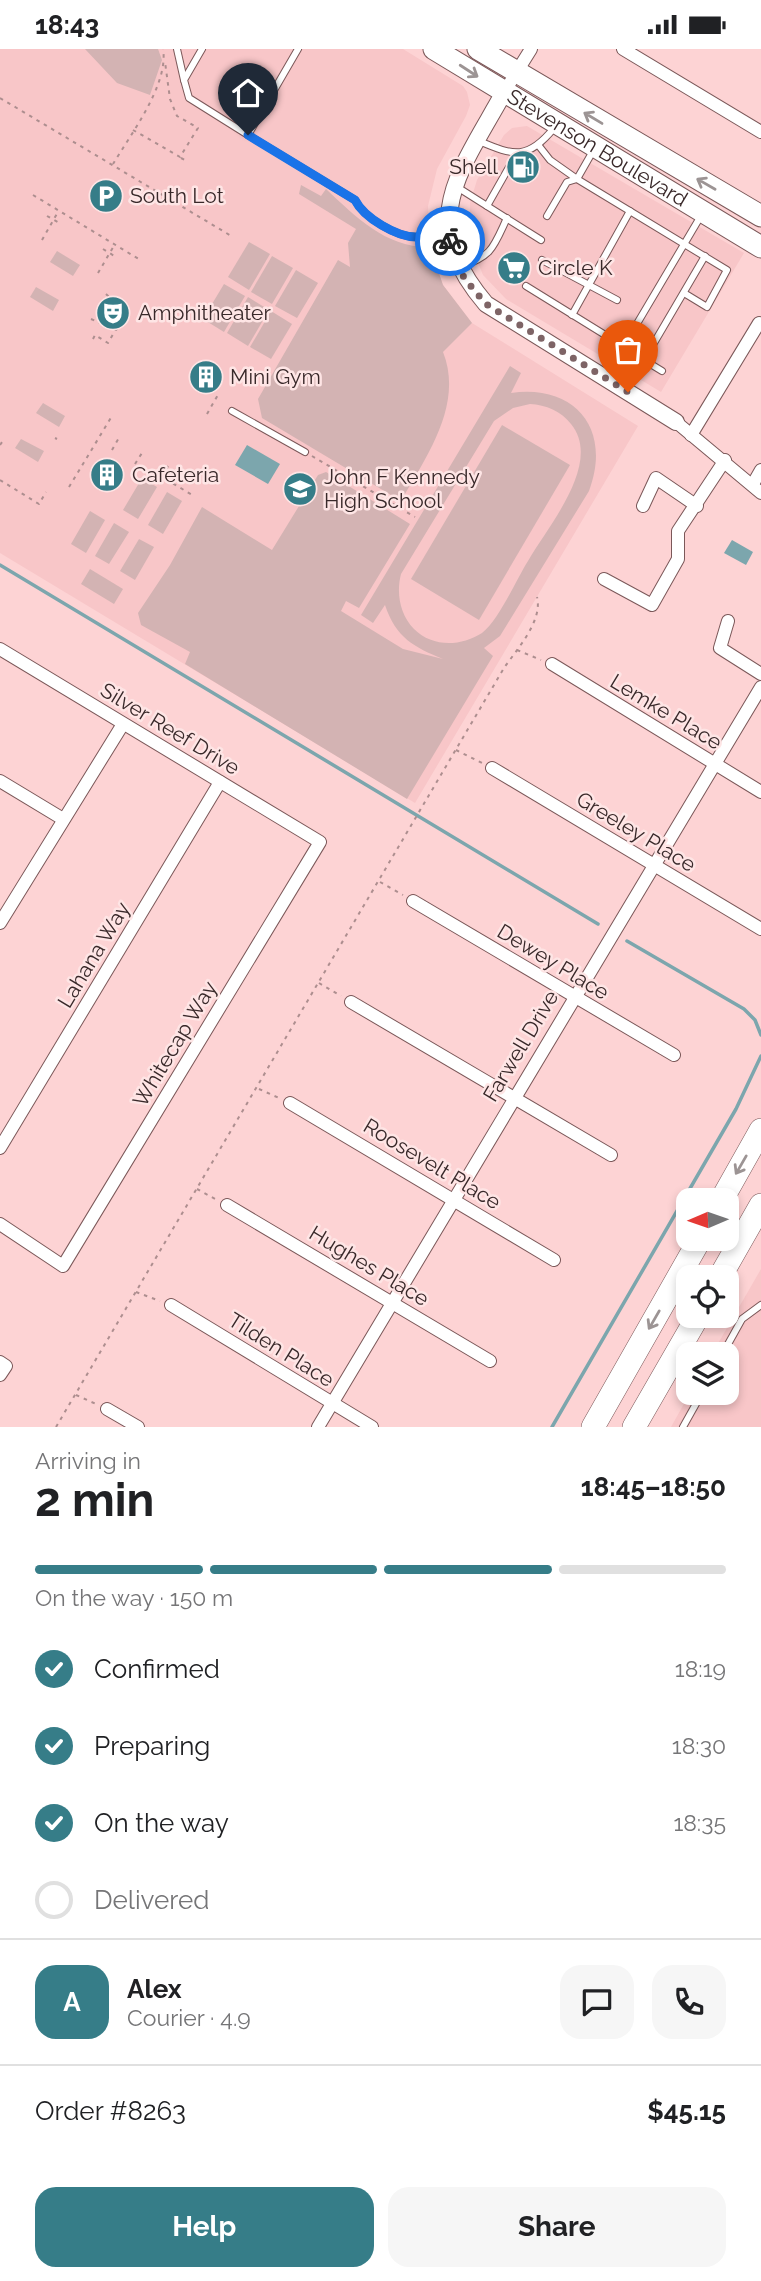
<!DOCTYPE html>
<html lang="en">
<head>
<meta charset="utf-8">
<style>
  body { margin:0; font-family:Raleway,sans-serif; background:#f6f6f6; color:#202124; height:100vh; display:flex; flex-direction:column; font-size:26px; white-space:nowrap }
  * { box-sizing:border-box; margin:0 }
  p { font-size:23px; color:#757577 }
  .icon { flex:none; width:38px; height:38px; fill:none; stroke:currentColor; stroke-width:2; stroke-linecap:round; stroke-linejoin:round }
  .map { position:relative; height:1378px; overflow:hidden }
  .drawer { display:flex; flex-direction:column; background:#fff; flex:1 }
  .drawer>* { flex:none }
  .needle { width:46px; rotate:268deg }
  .tools { position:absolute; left:676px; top:1139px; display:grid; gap:14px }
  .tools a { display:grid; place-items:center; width:63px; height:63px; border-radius:14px; background:#fff; box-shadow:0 4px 10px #0003; font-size:35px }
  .pin { position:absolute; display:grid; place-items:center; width:60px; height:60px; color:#fff; margin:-72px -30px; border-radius:50% 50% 50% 0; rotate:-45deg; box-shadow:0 0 7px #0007 }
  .pin .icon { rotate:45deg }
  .courier { position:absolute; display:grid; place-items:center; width:70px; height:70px; margin:-35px; border:5px solid #1a73e8; border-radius:50%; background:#fff; color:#222; box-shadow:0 2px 9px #0007 }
  .headline em { font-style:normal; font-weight:700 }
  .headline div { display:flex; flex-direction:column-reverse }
  .headline { display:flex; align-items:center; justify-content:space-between; height:119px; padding:0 35px }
  h1 { font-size:46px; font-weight:700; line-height:52px }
  .bar { display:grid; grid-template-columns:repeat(4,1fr); gap:10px 7px; align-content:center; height:84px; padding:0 35px }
  .bar i { height:9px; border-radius:5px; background:#e0e0e0 }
  .bar .active { background:#367d88 }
  .bar p { grid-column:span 4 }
  .line { display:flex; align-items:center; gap:18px; padding:0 35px; border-top:2px solid #e0e0e0 }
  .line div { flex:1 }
  .round { display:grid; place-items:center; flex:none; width:74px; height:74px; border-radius:21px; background:#f6f6f6 }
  ol { padding:0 35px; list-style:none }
  li { display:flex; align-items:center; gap:21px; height:77px }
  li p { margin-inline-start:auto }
  li .icon { padding:7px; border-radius:50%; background:#367d88; color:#fff; stroke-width:4 }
  li:last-child { color:#757577 }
  li i { width:38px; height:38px; border:4px solid #e0e0e0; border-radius:50% }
  .action { display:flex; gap:14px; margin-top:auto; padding:14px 35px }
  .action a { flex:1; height:80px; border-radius:21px; background:#367d88; color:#fff; font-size:28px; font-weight:700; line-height:80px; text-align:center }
  .action a+a { background:#f6f6f6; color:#202124 }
  .status { display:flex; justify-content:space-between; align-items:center; height:49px; padding:0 35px; background:#fff; direction:ltr }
  .status svg { height:19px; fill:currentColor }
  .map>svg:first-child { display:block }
  .built { fill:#f8c6c8 }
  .green { fill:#d3b3b3; fill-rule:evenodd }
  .water { fill:#7ca6ad }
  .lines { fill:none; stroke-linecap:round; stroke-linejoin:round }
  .stream { stroke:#7ca6ad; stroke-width:3.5 }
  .service-casing { stroke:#7b5859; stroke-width:8 }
  .minor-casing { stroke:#7b5859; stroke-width:14 }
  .tertiary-casing { stroke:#7b5859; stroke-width:18 }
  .primary-casing { stroke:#7b5859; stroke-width:23 }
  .motorway-casing { stroke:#7b5859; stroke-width:24 }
  .path { stroke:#ad8e8f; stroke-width:2; stroke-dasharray:3.5 5; stroke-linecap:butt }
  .service { stroke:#fff; stroke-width:6 }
  .minor { stroke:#fff; stroke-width:12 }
  .tertiary { stroke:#fff; stroke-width:16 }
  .primary { stroke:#fff; stroke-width:21 }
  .motorway { stroke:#fff; stroke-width:23 }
  .oneway { stroke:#9c9494 }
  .done { stroke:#7e6466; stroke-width:7; stroke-dasharray:0 12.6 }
  .route { stroke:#1a73e8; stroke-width:9 }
  .labels { text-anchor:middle; stroke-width:5; stroke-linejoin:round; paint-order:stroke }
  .street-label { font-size:21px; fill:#39292a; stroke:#fee5e5 }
  .poi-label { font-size:21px; fill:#39292a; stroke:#fee5e5; text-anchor:start }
</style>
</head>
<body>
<div class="status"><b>18:43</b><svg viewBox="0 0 49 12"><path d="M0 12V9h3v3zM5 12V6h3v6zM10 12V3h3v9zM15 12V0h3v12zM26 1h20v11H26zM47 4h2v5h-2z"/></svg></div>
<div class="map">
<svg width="761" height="1378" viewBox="0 0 761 1378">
  <rect width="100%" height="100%" fill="#fdd3d4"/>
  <!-- built -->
  <g class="built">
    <path d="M 0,0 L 403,0 L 463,37 L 467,43 L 470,56 L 466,67 L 437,120 L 428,157 L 430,198 L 443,236 L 472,274 L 638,377 L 415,754 L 0,504 Z"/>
    <path d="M 527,77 L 744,204 L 661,343 L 506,250 L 483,226 L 469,191 L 470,154 L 477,131 L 504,86 L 512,79 Z"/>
    <path d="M 761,1220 L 761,1378 L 671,1378 L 690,1344 L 726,1344 L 726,1306 L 712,1305 Z"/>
  </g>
  <!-- green -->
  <g class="green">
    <path d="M 85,0 L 158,0 L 162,11 L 150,46 L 117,34 Z"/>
    <path d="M 301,136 L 321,147 L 326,140 C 356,168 386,199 430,198 L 443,236 L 472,274 L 443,303 C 464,356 426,408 401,452 L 262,369 L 258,350 L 338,211 L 350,218 L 348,194 L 356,180 L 299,145 Z"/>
    <path d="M 249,193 L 270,205 L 249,241 L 228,228 Z"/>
    <path d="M 57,202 L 80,216 L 73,227 L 50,213 Z"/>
    <path d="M 272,207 L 293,219 L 272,255 L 251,243 Z"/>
    <path d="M 296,221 L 318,234 L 297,269 L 275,257 Z"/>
    <path d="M 224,235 L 245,247 L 224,283 L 203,270 Z"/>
    <path d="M 36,238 L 59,251 L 53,262 L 30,248 Z"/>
    <path d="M 248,248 L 269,261 L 248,297 L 227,284 Z"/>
    <path d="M 271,262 L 292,275 L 271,310 L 250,298 Z"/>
    <path d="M 510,317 L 521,324 L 511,344 C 576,335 612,381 589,442 L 500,587 L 484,599 L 493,607 L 407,750 L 185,615 L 190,603 L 141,576 L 138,564 L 170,516 L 202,458 L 272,501 L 318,426 L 326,423 L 410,475 L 359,559 L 346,552 L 341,562 L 403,600 L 443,610 C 414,598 396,589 385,556 L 373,574 L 361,566 ZM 530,355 C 546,356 561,362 571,375 C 603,414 548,477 528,512 C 516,531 499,571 482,584 C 460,598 432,598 414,580 C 400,566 396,544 401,525 L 494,372 L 513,359 Z"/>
    <path d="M 43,354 L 65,367 L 59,378 L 36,364 Z"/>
    <path d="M 502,376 L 570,416 L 479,571 L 411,530 Z"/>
    <path d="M 21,390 L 44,402 L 38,413 L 15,399 Z"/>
    <path d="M 142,429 L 157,438 L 138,470 L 123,461 Z"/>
    <path d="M 167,443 L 182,452 L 163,485 L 148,476 Z"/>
    <path d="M 90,462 L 105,471 L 86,504 L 71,495 Z"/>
    <path d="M 114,474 L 129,483 L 109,515 L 95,507 Z"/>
    <path d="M 139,490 L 154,498 L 135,531 L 120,522 Z"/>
    <path d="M 90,520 L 123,540 L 114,555 L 81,535 Z"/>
  </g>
  <!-- water -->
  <g class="water">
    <path d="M 247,396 L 280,415 L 268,435 L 235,416 Z"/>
    <path d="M 732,491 L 753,503 L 746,516 L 724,504 Z"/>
  </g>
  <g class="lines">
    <!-- stream -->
    <g class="stream">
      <path d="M 0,516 L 598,875"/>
      <path d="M 627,892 L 744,960 L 755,971 L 761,986"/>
      <path d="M 552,1378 L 736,1060 L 761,1007"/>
    </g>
    <!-- service casing -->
    <g class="service-casing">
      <g id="service">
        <path d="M 177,0 L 184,31"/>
        <path d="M 202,0 L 184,31 L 189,49 L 248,86"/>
        <path d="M 298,0 L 248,86 L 355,151 C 364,169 397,188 416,188 C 427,189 439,187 450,186"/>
        <path d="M 479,92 C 514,107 528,111 554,79"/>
        <path d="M 539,97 L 550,111 L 577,130 L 727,221 L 707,258 L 684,244"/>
        <path d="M 457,138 L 541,191"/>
        <path d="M 487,157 L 517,104"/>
        <path d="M 547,167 L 567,133 L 577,130 L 593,102"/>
        <path d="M 542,211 L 617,251"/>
        <path d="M 461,218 C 493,206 493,199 507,169"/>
        <path d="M 526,237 L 623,297"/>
        <path d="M 572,266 L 630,162"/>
        <path d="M 662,322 L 644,311 L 705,207"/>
        <path d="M 606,327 L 702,165"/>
        <path d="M 232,362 L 305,403"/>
        <path d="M 722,1306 L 742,1270 L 761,1256"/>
        <path d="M 683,1378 L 702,1344"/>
      </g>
    </g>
    <!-- minor casing -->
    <g class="minor-casing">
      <g id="minor">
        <path d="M 623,0 L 761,83"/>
        <path d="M 503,45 L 531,0"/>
        <path d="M 676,373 L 761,444"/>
        <path d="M 691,386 L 759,274"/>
        <path d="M 753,435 L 761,421"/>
        <path d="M 643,457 L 656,429 L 697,457"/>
        <path d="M 604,530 L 652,556 L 678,510 L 678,482 L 725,411"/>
        <path d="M 728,572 L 720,599 L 761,625"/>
        <path d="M 0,600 L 320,793 L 63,1217 L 0,1175"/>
        <path d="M 552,615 L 761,743"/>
        <path d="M 492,719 L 761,880"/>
        <path d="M 0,732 L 63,770"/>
        <path d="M 413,852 L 674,1006"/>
        <path d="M 0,874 L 123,675"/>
        <path d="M 351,953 L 611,1106"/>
        <path d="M 290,1054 L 554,1211"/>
        <path d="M 0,1099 L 220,733"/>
        <path d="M 227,1156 L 490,1312"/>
        <path d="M 171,1256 L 372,1378"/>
        <path d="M 0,1313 L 6,1317 L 0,1326"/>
        <path d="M 107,1360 L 138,1378"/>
        <path d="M 318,1378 L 761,638"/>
      </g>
    </g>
    <!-- tertiary casing -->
    <g class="tertiary-casing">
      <path id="tertiary" d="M 503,45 C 459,124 416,173 486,255 L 676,373"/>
    </g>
    <!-- primary casing -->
    <g class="primary-casing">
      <g id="primary">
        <path id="s1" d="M 434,0 L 761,198"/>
        <path d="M 478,0 L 761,167"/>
      </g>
    </g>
    <!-- motorway casing -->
    <g class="motorway-casing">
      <g id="motorway">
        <path d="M 721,1152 L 761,1081"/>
        <path d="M 720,1228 L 761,1156"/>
        <path d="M 593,1378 L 700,1190"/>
        <path d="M 634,1378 L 698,1267"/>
      </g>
    </g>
    <!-- path -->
    <g class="path">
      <path d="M 0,49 L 233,188"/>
      <path d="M 133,81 L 180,108 L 198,79 L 177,67 L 170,50 L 165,13"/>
      <path d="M 181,109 L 187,112"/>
      <path d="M 113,115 C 131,85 169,35 163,0"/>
      <path d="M 33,146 L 142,212"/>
      <path d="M 47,167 L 61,175"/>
      <path d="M 42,191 L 58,163"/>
      <path d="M 103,200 L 116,208"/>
      <path d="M 98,224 L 115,195"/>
      <path d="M 106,245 L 128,266"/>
      <path d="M 91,270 L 115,280"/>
      <path d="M 93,290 L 95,286 L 108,294 L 116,280 L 119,282"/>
      <path d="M 207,365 L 219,344"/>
      <path d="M 55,389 L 57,390"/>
      <path d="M 0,396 L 2,393"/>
      <path d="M 112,401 L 120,387"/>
      <path d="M 312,407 L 415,468"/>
      <path d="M 135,415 L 142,404"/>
      <path d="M 168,417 L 162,428 L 194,447"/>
      <path d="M 0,431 L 39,455 L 46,443"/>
      <path d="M 69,438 L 112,367"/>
      <path d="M 517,601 L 541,611"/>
      <path d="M 456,701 L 482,714"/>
      <path d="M 380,833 L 403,846"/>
      <path d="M 319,934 L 341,947"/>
      <path d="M 259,1040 L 279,1049"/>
      <path d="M 197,1140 L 217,1151"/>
      <path d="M 136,1243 L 160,1252"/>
      <path d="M 76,1346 L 96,1355"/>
      <path d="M 56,1378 L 504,619 C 517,600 543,572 537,548"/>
    </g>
    <!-- service -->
    <use href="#service" class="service"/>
    <!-- minor -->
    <use href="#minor" class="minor"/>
    <!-- tertiary -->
    <use href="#tertiary" class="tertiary"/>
    <!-- primary -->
    <use href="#primary" class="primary"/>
    <!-- motorway -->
    <use href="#motorway" class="motorway"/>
  </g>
  <!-- one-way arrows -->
  <defs><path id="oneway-shaft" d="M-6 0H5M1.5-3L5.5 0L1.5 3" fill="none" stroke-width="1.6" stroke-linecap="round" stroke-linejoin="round" transform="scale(1.75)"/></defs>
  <g class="oneway">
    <use href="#oneway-shaft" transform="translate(469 22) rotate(33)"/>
    <use href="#oneway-shaft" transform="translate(593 69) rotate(-149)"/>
    <use href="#oneway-shaft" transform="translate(706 135) rotate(-150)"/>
    <use href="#oneway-shaft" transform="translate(741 1116) rotate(120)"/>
    <use href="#oneway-shaft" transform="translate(654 1271) rotate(120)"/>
  </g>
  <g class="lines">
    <!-- done -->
    <path class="done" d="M 450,192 L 464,229 L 486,255 L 628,343"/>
    <!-- route -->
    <path class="route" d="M 248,86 L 355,151 C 364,169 397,188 416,188 C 427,189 439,187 450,186 L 450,192"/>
  </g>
  <!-- icons -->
  <defs>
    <g id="fuel-disc" transform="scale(1.75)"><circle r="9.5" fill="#367d88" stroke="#fee5e5"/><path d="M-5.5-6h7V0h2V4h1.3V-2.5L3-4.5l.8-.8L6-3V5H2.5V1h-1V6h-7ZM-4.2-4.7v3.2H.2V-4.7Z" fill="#fff"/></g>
    <g id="parking-disc" transform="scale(1.75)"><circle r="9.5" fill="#367d88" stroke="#fee5e5"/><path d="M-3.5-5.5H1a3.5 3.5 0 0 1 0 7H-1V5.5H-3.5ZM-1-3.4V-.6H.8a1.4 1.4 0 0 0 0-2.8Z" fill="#fff"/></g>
    <g id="supermarket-disc" transform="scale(1.75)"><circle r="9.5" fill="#367d88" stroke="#fee5e5"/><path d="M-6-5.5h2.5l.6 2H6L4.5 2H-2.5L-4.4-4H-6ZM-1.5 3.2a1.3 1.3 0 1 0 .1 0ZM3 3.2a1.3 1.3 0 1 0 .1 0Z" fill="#fff"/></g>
    <g id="theatre-disc" transform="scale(1.75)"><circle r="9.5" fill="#367d88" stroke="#fee5e5"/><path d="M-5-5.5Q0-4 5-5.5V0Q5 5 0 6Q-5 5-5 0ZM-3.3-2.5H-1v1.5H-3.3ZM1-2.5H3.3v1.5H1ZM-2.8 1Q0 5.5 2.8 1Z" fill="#fff"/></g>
    <g id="building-disc" transform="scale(1.75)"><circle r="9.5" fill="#367d88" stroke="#fee5e5"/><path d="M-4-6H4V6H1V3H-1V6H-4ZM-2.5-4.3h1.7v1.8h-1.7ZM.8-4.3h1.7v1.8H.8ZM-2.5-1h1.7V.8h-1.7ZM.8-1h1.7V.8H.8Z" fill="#fff"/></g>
    <g id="school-disc" transform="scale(1.75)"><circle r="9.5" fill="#367d88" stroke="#fee5e5"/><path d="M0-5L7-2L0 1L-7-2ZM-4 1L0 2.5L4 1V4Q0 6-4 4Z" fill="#fff"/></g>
  </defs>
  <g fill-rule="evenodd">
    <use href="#fuel-disc" x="523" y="118"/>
    <use href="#parking-disc" x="106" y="147"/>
    <use href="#supermarket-disc" x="514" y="219"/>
    <use href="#theatre-disc" x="113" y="264"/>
    <use href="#building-disc" x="206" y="328"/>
    <use href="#building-disc" x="107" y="426"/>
    <use href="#school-disc" x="300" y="440"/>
  </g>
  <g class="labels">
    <!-- street labels -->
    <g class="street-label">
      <text dy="7" stroke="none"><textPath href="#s1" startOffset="191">Stevenson Boulevard</textPath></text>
      <text transform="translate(666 663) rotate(31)" y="7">Lemke Place</text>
      <text transform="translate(170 680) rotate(31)" y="7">Silver Reef Drive</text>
      <text transform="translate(636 783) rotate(31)" y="7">Greeley Place</text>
      <text transform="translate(94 906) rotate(-59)" y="7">Lahana Way</text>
      <text transform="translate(553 913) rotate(31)" y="7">Dewey Place</text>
      <text transform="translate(175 995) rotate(-59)" y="7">Whitecap Way</text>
      <text transform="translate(521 997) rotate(-59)" y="7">Farwell Drive</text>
      <text transform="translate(432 1115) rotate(31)" y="7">Roosevelt Place</text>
      <text transform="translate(369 1217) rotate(31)" y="7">Hughes Place</text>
      <text transform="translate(281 1301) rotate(32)" y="7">Tilden Place</text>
    </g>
    <!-- poi labels -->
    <g class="poi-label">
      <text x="498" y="125" text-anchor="end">Shell</text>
      <text x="130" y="154">South Lot</text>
      <text x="538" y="226">Circle K</text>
      <text x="138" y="271">Amphitheater</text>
      <text x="230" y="335">Mini Gym</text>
      <text x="132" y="433">Cafeteria</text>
      <text x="324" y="435">John F Kennedy<tspan x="324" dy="24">High School</tspan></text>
    </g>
  </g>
</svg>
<div class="tools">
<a><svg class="needle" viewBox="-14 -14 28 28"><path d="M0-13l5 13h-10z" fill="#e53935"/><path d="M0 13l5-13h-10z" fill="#757577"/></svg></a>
<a><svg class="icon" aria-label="locate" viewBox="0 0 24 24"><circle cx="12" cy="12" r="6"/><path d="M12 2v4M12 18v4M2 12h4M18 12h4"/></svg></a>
<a><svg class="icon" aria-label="layers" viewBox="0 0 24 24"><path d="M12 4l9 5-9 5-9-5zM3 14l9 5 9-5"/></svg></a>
</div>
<div class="pin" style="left:628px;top:343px;background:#ea580c"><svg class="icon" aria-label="bag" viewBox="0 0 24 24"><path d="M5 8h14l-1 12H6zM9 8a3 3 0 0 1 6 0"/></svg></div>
<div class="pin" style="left:248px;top:86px;background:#1f2937"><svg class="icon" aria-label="home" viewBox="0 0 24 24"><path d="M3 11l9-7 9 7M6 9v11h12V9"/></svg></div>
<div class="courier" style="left:450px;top:192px"><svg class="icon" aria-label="bike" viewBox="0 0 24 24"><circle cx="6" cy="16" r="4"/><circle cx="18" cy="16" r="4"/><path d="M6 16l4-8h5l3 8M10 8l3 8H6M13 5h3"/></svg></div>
</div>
<section class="drawer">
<div class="headline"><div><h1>2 min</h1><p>Arriving in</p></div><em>18:45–18:50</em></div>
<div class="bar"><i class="active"></i><i class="active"></i><i class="active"></i><i></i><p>On the way · 150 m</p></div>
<ol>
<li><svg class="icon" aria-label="check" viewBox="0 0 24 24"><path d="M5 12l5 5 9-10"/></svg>Confirmed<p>18:19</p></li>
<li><svg class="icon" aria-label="check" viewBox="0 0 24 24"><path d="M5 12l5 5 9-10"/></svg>Preparing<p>18:30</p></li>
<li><svg class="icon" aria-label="check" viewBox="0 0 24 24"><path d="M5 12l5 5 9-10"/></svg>On the way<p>18:35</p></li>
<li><i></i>Delivered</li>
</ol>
<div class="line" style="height:126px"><b class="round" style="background:#367d88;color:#fff">A</b><div><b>Alex</b><p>Courier · 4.9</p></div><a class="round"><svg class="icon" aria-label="chat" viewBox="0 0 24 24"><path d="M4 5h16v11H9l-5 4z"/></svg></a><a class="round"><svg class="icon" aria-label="phone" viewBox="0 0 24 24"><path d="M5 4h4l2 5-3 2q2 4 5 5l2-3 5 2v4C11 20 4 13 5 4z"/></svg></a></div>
<div class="line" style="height:91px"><div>Order #8263</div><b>$45.15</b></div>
<div class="action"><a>Help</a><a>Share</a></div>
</section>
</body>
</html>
